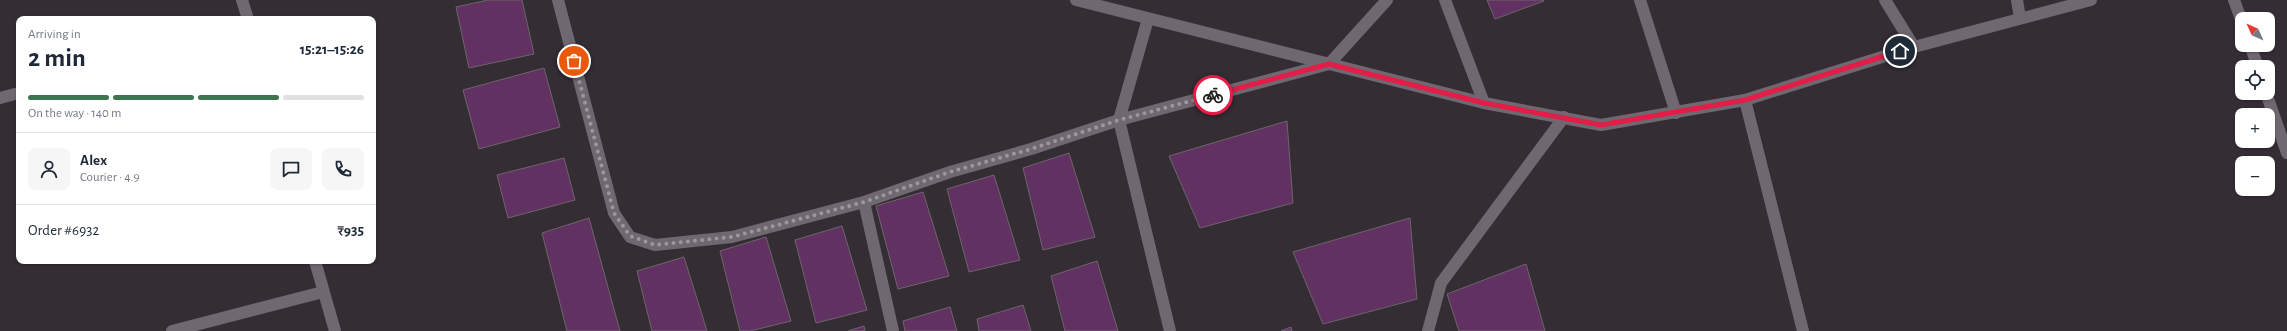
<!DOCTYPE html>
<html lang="en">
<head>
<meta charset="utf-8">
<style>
  body { margin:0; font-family:"Alegreya Sans",sans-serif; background:#f6f6f7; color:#1f2937; height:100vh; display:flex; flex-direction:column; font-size:15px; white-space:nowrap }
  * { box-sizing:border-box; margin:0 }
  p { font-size:13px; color:#747a83 }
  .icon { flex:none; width:22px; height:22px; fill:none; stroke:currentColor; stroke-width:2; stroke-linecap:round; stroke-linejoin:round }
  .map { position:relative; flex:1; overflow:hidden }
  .side { position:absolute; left:16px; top:16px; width:360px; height:248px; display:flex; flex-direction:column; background:#fff; border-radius:8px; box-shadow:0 1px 3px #0004 }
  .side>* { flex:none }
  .needle { width:26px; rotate:315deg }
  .fabs { position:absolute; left:2235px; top:12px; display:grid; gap:8px }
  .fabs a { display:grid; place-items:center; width:40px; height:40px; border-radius:8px; background:#fff; box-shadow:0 1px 3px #0004; font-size:20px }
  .pin { position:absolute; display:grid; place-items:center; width:34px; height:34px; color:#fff; margin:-17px; border:2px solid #fff; border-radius:50%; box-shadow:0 1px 4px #0007 }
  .courier { position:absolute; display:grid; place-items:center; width:40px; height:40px; margin:-20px; border:3px solid #e11d48; border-radius:50%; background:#fff; color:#222; box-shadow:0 1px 5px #0007 }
  .summary em { font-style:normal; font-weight:600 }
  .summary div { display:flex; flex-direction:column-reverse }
  .summary { display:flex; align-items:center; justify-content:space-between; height:68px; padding:0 12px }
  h1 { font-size:26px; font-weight:600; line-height:30px }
  .bar { display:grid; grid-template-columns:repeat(4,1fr); gap:6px 4px; align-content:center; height:48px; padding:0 12px }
  .bar i { height:5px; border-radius:3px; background:#e0e1e3 }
  .bar .active { background:#3b764f }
  .bar p { grid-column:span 4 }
  .line { display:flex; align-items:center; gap:10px; padding:0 12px; border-top:1px solid #e0e1e3 }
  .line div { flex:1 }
  .round { display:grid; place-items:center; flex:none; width:42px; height:42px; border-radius:8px; background:#f6f6f7 }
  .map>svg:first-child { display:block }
  .building { fill:#603161; stroke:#6d656c }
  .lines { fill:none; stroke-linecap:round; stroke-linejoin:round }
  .minor { stroke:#706870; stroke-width:12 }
  .done { stroke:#9c979c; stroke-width:4; stroke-dasharray:0 7.2 }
  .route { stroke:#e11d48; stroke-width:5 }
</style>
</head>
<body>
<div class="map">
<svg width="2287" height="331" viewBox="0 0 2287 331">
  <rect width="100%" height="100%" fill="#342d34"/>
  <!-- building -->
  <g class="building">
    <path d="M 488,0 L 522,0 L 534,54 L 469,68 L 456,7 Z"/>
    <path d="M 1487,0 L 1543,0 L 1544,1 L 1495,19 Z"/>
    <path d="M 544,68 L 560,127 L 479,149 L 463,90 Z"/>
    <path d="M 1287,121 L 1293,203 L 1200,228 L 1169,156 Z"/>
    <path d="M 1069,153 L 1095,237 L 1043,250 L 1023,168 Z"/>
    <path d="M 564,158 L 575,200 L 508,218 L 497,175 Z"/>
    <path d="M 994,175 L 1020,260 L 969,272 L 947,189 Z"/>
    <path d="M 923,192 L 949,276 L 898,289 L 876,206 Z"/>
    <path d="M 589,218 L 620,331 L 567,331 L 542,233 Z"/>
    <path d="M 1410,218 L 1417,299 L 1323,324 L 1293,252 Z"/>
    <path d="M 842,226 L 867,310 L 816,323 L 795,240 Z"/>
    <path d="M 766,237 L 791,321 L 750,331 L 740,331 L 720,251 Z"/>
    <path d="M 684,257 L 707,331 L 652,331 L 637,271 Z"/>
    <path d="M 1097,261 L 1118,331 L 1065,331 L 1051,276 Z"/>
    <path d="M 1526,264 L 1545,331 L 1459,331 L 1447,294 Z"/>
    <path d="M 1023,305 L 1031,331 L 979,331 L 977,319 Z"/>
    <path d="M 950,307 L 957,331 L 905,331 L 903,321 Z"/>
    <path d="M 864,326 L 865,331 L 848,331 Z"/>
    <path d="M 1291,327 L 1292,331 L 1281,331 Z"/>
  </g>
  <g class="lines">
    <!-- minor -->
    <g class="minor">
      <path d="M 242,0 L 248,19"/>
      <path d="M 558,0 L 614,213 L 630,237 L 655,245 L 732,237 L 864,202 L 950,172 L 1031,149 L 1119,120 L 1329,64 L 1387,0"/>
      <path d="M 1076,0 L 1484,103 L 1601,125 L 1745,100 L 1914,47 L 2091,0"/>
      <path d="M 1445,0 L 1484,103"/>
      <path d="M 1640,0 L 1676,113"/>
      <path d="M 1885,0 L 1914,47"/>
      <path d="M 2017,0 L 2020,18"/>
      <path d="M 2234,0 L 2242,22"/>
      <path d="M 1148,19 L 1119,120 L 1170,331"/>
      <path d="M 2250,45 L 2258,67"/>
      <path d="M 2266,93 L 2287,153"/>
      <path d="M 0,98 L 19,93"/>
      <path d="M 1745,100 L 1803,331"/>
      <path d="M 864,202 L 893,331"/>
      <path d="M 315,261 L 335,331"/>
      <path d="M 172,331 L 323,292"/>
      <path d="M 1428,331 L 1441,283 L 1564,117"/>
    </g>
  </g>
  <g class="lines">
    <!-- done -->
    <path class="done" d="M 574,61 L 614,213 L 630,236 L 655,245 L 732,237 L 864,202 L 950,172 L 1031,149 L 1119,120 L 1213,95"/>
    <!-- route -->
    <path class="route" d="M 1213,95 L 1329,64 L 1484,103 L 1601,125 L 1745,100 L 1900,51"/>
  </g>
</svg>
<div class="fabs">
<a><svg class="needle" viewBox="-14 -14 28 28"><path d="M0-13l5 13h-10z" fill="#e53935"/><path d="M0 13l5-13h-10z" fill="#747a83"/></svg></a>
<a><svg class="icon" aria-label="locate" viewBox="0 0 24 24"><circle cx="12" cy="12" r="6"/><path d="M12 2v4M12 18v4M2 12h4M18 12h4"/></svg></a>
<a>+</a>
<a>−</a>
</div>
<div class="pin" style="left:574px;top:61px;background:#ea580c"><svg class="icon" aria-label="bag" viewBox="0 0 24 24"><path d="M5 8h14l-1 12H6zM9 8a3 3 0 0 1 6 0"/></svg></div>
<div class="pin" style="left:1900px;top:51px;background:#1f2937"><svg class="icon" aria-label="home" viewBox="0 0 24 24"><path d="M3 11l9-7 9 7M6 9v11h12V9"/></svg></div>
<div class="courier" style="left:1213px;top:95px"><svg class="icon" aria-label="bike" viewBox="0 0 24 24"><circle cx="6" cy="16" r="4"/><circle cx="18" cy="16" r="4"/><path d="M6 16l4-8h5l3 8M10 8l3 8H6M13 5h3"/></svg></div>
<section class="side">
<div class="summary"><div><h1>2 min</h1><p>Arriving in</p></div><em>15:21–15:26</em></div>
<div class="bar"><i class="active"></i><i class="active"></i><i class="active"></i><i></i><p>On the way · 140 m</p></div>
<div class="line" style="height:72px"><a class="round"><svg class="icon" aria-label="person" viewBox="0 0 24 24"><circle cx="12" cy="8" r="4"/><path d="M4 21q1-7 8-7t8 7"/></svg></a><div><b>Alex</b><p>Courier · 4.9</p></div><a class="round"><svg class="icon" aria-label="chat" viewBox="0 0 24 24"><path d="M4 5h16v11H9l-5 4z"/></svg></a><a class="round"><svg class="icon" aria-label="phone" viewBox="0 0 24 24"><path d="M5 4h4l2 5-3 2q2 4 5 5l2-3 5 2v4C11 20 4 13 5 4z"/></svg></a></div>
<div class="line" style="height:52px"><div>Order #6932</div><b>₹935</b></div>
</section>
</div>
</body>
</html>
